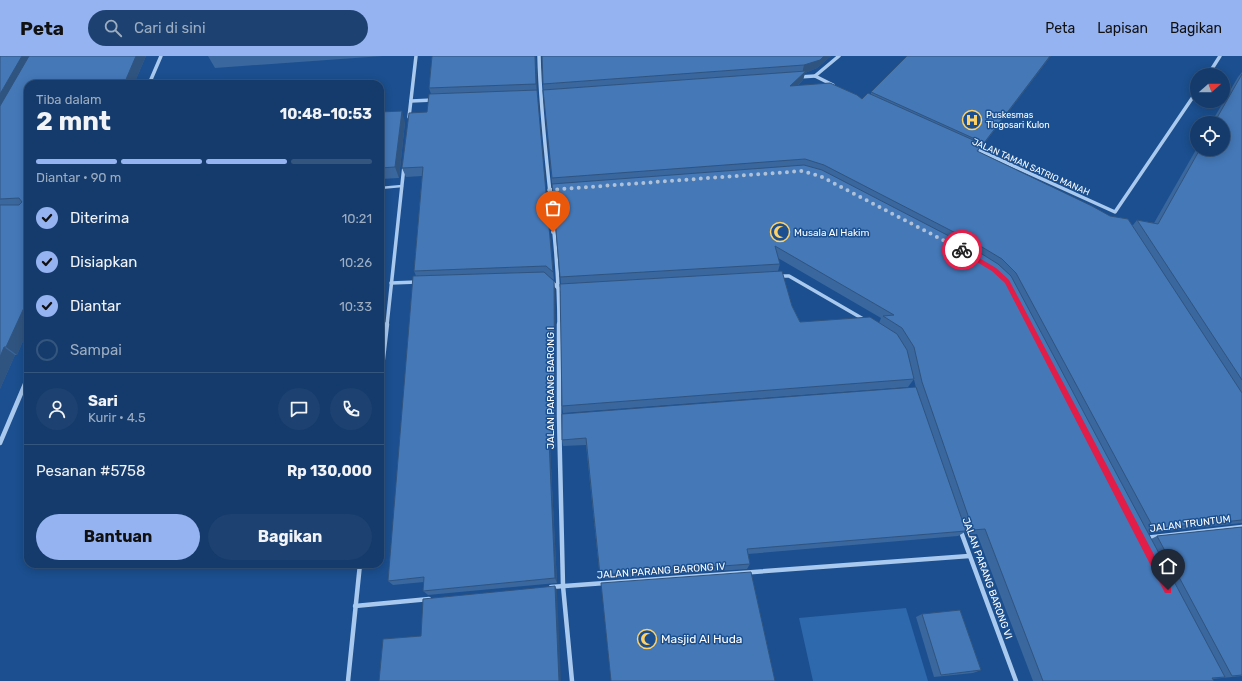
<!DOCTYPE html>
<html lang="id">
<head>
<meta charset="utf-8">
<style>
  body { margin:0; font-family:Rubik,sans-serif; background:#1d4271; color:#f1f3f6; height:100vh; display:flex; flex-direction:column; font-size:15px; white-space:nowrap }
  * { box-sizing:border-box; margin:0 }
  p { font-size:13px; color:#9dadc1 }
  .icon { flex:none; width:22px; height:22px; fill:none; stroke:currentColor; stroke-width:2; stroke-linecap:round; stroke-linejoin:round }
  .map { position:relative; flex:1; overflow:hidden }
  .panel { position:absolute; left:24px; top:24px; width:360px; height:488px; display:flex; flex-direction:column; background:#143b6b; border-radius:12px; box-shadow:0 2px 10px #0003,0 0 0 1px #33557e }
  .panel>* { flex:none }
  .needle { width:26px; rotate:69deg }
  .tools { position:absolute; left:1190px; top:12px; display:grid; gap:8px }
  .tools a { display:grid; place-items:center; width:40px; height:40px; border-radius:50%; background:#143b6b; box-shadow:0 2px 10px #0003,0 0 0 1px #33557e; font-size:20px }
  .pin { position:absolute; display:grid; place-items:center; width:34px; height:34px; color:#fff; margin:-41px -17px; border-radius:50% 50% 50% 0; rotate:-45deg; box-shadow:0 0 4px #0007 }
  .pin .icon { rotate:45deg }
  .courier { position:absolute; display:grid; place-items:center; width:40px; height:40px; margin:-20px; border:3px solid #e11d48; border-radius:50%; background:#fff; color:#222; box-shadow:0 1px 5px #0007 }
  .headline em { font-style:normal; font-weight:700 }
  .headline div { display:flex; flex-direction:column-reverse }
  .headline { display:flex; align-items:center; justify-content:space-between; height:68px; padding:0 12px }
  h1 { font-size:26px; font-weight:700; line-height:30px }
  .bar { display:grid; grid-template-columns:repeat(4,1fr); gap:6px 4px; align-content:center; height:48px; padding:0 12px }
  .bar i { height:5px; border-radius:3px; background:#33557e }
  .bar .active { background:#95b2f1 }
  .bar p { grid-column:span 4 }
  .line { display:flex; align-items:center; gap:10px; padding:0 12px; border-top:1px solid #33557e }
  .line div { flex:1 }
  .round { display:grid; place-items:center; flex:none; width:42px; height:42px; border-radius:21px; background:#1d4271 }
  ol { padding:0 12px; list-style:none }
  li { display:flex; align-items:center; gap:12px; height:44px }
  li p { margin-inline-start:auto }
  li .icon { padding:4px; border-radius:50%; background:#95b2f1; color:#111; stroke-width:4 }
  li:last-child { color:#9dadc1 }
  li i { width:22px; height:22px; border:2px solid #33557e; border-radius:50% }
  .primary-button { display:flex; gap:8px; margin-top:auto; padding:8px 12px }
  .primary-button a { flex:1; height:46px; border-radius:24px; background:#95b2f1; color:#111; font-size:16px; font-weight:700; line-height:46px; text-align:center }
  .primary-button a+a { background:#1d4271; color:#f1f3f6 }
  header { display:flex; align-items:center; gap:24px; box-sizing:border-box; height:56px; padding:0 20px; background:#95b2f1; color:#111 }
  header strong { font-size:19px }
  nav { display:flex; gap:22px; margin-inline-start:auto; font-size:14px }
  .search { width:280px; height:36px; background:#1d4271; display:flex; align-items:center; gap:10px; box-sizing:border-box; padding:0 14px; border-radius:22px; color:#9dadc1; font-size:15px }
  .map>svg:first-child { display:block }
  .green { fill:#2e69ad }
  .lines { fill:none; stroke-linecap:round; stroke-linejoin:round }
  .lane { stroke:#a9c9ee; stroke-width:2.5 }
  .street-far1 { stroke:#a9c9ee; stroke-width:3.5 }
  .street { stroke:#a9c9ee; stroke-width:4.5 }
  .wall { fill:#3a679d; fill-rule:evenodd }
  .shaded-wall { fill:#305480 }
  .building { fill:#4478b7; stroke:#305480 }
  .route { fill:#e11d48 }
  .done { stroke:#afc1d8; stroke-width:4; stroke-dasharray:0 7.2 }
  .labels { text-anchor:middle; stroke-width:3; stroke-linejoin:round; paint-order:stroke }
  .far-poi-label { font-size:9px; fill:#fff; stroke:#1b4f8f; text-anchor:start }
  .far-street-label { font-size:9px; fill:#fff; stroke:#1b4f8f }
  .poi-label { font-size:10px; fill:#fff; stroke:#1b4f8f; text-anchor:start }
  .street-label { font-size:10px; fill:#fff; stroke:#1b4f8f }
  .near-poi-label { font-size:12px; fill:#fff; stroke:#1b4f8f; text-anchor:start }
</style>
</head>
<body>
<header>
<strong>Peta</strong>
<div class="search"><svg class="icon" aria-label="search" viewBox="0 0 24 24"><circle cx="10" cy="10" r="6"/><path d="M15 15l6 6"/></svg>Cari di sini</div>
<nav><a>Peta</a><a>Lapisan</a><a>Bagikan</a></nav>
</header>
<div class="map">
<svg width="1242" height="625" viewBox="0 0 1242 625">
  <rect width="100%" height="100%" fill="#1b4f8f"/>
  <!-- green -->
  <path class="green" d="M 906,552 L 928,625 L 813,625 L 799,562 Z"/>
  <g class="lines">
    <!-- lane -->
    <path class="lane" d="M 380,132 L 402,130"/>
    <!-- street-far1 -->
    <g class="street-far1">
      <path d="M 539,0 C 541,90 559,179 559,269"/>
      <path d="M 1208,19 L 1220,0"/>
      <path d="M 799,21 L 815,20"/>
      <path d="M 149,28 L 161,0"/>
      <path d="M 833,29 L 815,20 L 839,0"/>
      <path d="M 411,45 L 433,44"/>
      <path d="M 409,61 L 416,0"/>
      <path d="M 974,92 L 1115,156 L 1197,35"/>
      <path d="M 549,134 L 558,133"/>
      <path d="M 778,220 L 789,220 L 865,264"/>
      <path d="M 552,226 L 559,233 L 566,233"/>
      <path d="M 391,227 L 417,226"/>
      <path d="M 387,269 L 404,110"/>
    </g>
    <!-- street -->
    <g class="street">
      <path d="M 559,268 L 559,361 L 563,530 L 572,625"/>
      <path d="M 380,328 L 387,268"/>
      <path d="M 0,387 L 28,321"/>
      <path d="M 960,473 L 1016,625"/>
      <path d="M 1145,482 L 1242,471"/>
      <path d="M 551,531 L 969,500"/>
      <path d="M 355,550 L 429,543"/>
      <path d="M 348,625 L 360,508"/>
    </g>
  </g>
  <!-- wall -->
  <g class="wall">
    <path d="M 0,0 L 146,0 L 17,299 L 15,299 L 0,333 Z"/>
    <path d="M 208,0 L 383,0 L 215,12 Z"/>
    <path d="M 432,0 L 536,0 L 537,37 L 554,224 L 548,220 L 555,234 L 556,391 L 550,391 L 557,527 L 428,539 L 423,535 L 424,526 L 393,529 L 388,525 L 416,220 L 414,215 L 422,120 L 406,121 L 402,112 L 427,56 L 431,38 L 429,32 Z"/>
    <path d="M 542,0 L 831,0 L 817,12 L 805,17 L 803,24 L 798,29 L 862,43 L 871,39 L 871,36 L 1051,0 L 981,92 L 980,91 L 978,96 L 1110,160 L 1133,169 L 1137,164 L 1154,167 L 1197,92 L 1197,93 L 1223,93 L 1223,67 L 1211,67 L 1238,21 L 1242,16 L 1242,467 L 1148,477 L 1151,483 L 1157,480 L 1242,471 L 1242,620 L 1212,623 L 1214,625 L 1033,625 L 977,478 L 966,479 L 965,476 L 958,480 L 748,498 L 750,508 L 747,513 L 600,523 L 586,389 L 563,390 L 562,384 L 916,332 L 908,298 L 907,297 L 914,323 L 908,331 L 563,357 L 562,350 L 561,228 L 543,28 ZM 778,202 L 881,262 L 879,267 L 800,266 L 792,250 L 778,215 L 780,208 Z"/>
    <path d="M 380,56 L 405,66 L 399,122 L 380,123 Z"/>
    <path d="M 922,558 L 981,614 L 973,617 L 934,621 L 916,561 Z"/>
  </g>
  <!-- shaded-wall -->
  <g class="shaded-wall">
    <path d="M 22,0 L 34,0 L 0,63 L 0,38 Z"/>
    <path d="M 136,0 L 146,0 L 134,28 L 124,28 Z"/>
    <path d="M 535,0 L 536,0 L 537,37 L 536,28 Z"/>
    <path d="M 824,0 L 831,0 L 817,12 L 805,17 L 803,24 L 788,38 L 790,30 L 802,18 L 804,9 Z"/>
    <path d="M 1050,0 L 1051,0 L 981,92 L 984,87 Z"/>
    <path d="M 537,34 L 538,43 L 554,224 L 553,216 Z"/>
    <path d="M 402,55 L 405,66 L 399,122 L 395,111 Z"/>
    <path d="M 554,225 L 555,234 L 556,391 L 555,384 Z"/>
    <path d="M 28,243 L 28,274 L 17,299 L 6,291 Z"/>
    <path d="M 4,291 L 15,299 L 0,333 L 0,301 Z"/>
    <path d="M 549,384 L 550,391 L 557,527 L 555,522 Z"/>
    <path d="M 555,530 L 557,534 L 561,625 L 559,625 Z"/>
  </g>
  <!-- building -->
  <g class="building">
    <path d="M 0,0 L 22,0 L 0,38 Z"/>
    <path d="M 29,0 L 136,0 L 124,28 L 28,28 L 28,243 L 6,291 L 4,291 L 0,301 L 0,149 L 19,149 L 22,146 L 19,142 L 0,143 L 0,50 Z"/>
    <path d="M 432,0 L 535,0 L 536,28 L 429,32 Z"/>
    <path d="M 542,0 L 824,0 L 820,4 L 804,9 L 543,28 Z"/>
    <path d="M 907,0 L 1050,0 L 984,87 L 871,36 Z"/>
    <path d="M 806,15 L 790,30 L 830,27 L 857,39 L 862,43 L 868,37 L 982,88 L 977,95 L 1092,150 L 1110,160 L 1128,163 L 1242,337 L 1242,464 L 1154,473 L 1016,217 L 1002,203 L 977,188 L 824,109 L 805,103 L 552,122 L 543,34 Z"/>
    <path d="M 1242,18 L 1242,324 L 1137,164 L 1158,168 L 1200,93 L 1223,93 L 1223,67 L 1214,67 Z"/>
    <path d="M 537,34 L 553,216 L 546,210 L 414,215 L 423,111 L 402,112 L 409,57 L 427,56 L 429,38 Z"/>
    <path d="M 402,55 L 395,111 L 380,112 L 380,56 Z"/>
    <path d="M 804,109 L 822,114 L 974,193 L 998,208 L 1011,220 L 1225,621 L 1212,622 L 1214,625 L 1043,625 L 985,473 L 973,474 L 922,326 L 914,291 L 902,272 L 883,260 L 894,259 L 775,190 L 780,208 L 560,221 L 552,128 Z"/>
    <path d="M 782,215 L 792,250 L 800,266 L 870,261 L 897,278 L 907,294 L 914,323 L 562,350 L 560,228 Z"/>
    <path d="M 544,216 L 554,225 L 555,384 L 549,384 L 555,522 L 423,535 L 424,521 L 388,525 L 413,220 Z"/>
    <path d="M 916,331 L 966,475 L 747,493 L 750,508 L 600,519 L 586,382 L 562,384 L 562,358 Z"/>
    <path d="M 1242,471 L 1242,619 L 1232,620 L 1157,480 Z"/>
    <path d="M 751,516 L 775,625 L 611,625 L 601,527 Z"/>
    <path d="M 555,530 L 559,625 L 379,625 L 383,583 L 421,580 L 423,543 Z"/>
    <path d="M 960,554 L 981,614 L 941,619 L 922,558 Z"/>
  </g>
  <!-- route -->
  <path class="route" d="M 960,193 L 964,193 L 996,212 L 1009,224 L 1171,531 L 1171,537 L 1165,537 L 1005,227 L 992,215 L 960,196 Z"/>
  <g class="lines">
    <!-- done -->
    <path class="done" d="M 553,176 L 549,134 L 802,115 L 820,120 L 962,194"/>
  </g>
  <!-- icons -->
  <defs>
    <g id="hospital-ring" transform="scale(1)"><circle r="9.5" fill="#1b4f8f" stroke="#ffd166" stroke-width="1.5"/><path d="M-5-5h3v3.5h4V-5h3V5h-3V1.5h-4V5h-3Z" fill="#ffd166"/></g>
    <g id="mosque-ring" transform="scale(1)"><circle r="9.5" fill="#1b4f8f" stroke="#ffd166" stroke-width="1.5"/><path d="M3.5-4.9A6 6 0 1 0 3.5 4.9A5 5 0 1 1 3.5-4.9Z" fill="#ffd166"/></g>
  </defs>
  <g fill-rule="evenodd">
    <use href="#hospital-ring" x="972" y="64"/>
    <use href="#mosque-ring" x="780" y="176"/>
    <use href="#mosque-ring" x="647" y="583"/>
  </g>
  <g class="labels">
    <!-- far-poi labels -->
    <g class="far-poi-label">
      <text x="986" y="62">Puskesmas<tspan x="986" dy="10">Tlogosari Kulon</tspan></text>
    </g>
    <!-- far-street labels -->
    <g class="far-street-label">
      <text transform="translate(1031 111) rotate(24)" y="3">JALAN TAMAN SATRIO MANAH</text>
    </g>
    <!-- poi labels -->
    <g class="poi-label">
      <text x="794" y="180">Musala Al Hakim</text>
    </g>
    <!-- street labels -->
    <g class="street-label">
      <text transform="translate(550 332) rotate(-90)" y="4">JALAN PARANG BARONG I</text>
      <text transform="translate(1190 467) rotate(-7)" y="4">JALAN TRUNTUM</text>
      <text transform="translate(661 514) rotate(-4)" y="4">JALAN PARANG BARONG IV</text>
      <text transform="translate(988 522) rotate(70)" y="4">JALAN PARANG BARONG VI</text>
    </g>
    <!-- near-poi labels -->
    <g class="near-poi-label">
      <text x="661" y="587">Masjid Al Huda</text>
    </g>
  </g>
</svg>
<div class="tools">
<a><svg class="needle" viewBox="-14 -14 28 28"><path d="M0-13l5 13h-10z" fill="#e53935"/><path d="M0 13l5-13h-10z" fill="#9dadc1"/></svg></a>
<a><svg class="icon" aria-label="locate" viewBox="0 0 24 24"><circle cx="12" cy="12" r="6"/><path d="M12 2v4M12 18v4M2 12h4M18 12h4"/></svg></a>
</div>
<div class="pin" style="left:553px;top:176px;background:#ea580c"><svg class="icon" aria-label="bag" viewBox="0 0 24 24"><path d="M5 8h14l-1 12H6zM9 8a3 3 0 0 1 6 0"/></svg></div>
<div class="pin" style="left:1168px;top:534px;background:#1f2937"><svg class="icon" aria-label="home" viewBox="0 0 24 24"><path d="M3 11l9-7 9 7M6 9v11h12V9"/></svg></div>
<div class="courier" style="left:962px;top:194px"><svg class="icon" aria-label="bike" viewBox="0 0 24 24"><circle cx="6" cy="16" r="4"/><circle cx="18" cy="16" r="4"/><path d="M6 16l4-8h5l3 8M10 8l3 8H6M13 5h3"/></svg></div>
<section class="panel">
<div class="headline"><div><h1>2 mnt</h1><p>Tiba dalam</p></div><em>10:48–10:53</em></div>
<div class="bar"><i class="active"></i><i class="active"></i><i class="active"></i><i></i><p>Diantar · 90 m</p></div>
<ol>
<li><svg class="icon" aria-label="check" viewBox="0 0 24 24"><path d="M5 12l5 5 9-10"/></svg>Diterima<p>10:21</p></li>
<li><svg class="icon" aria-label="check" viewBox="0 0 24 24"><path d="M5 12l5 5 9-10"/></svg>Disiapkan<p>10:26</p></li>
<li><svg class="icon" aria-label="check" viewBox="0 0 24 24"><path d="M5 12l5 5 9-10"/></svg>Diantar<p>10:33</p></li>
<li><i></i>Sampai</li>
</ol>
<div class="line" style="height:72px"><a class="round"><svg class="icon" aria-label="person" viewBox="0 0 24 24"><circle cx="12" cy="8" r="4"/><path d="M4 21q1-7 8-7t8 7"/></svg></a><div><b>Sari</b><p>Kurir · 4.5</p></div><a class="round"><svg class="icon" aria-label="chat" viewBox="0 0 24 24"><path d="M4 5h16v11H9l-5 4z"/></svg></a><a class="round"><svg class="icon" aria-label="phone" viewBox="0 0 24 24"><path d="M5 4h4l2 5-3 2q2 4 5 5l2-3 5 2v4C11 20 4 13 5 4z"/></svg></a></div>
<div class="line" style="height:52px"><div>Pesanan #5758</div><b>Rp 130,000</b></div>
<div class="primary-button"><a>Bantuan</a><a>Bagikan</a></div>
</section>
</div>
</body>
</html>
